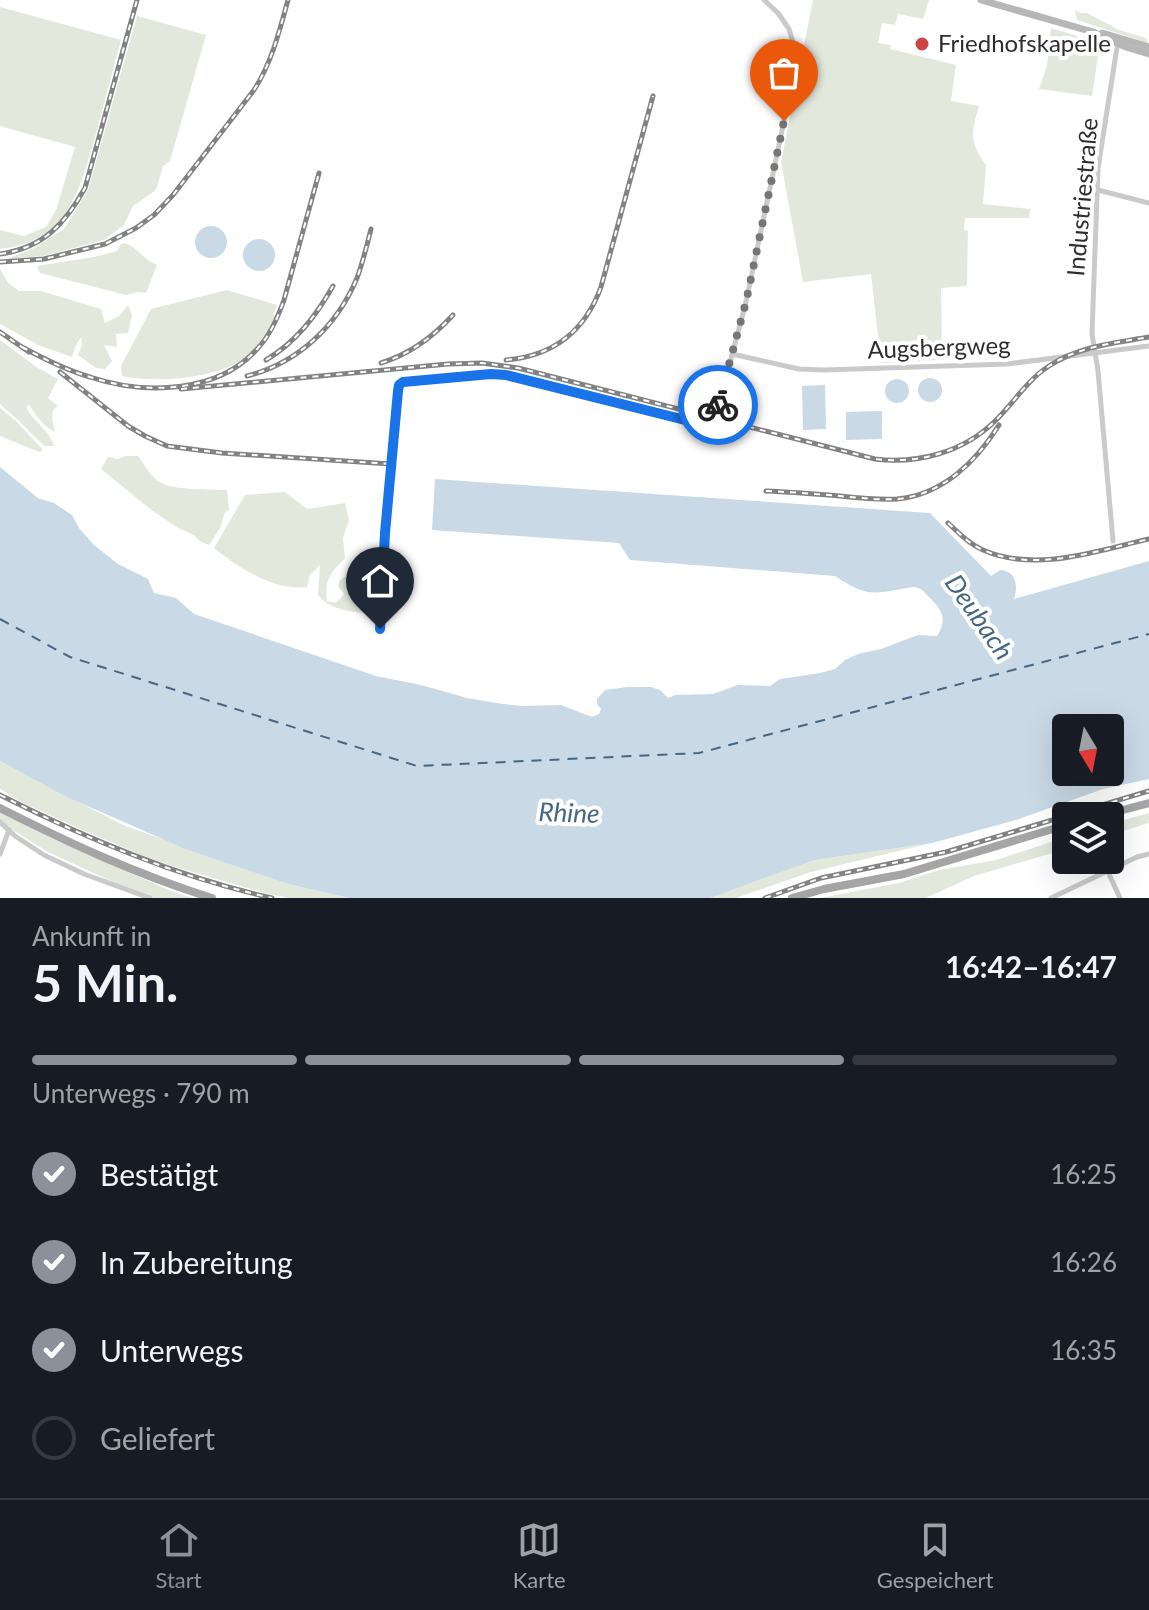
<!DOCTYPE html>
<html lang="de">
<head>
<meta charset="utf-8">
<style>
  body { margin:0; font-family:Lato,sans-serif; background:#20242c; color:#f1f3f6; height:100vh; display:flex; flex-direction:column; font-size:30px; white-space:nowrap }
  * { box-sizing:border-box; margin:0 }
  p { font-size:26px; color:#9ea1a6 }
  .icon { flex:none; width:44px; height:44px; fill:none; stroke:currentColor; stroke-width:2; stroke-linecap:round; stroke-linejoin:round }
  .map { position:relative; height:898px; overflow:hidden }
  .drawer { display:flex; flex-direction:column; background:#171b24; flex:1 }
  .drawer>* { flex:none }
  .needle { width:52px; rotate:170deg }
  .fabs { position:absolute; left:1052px; top:714px; display:grid; gap:16px }
  .fabs a { display:grid; place-items:center; width:72px; height:72px; border-radius:8px; background:#171b24; box-shadow:0 8px 32px #0002; font-size:40px }
  .pin { position:absolute; display:grid; place-items:center; width:68px; height:68px; color:#fff; margin:-82px -34px; border-radius:50% 50% 50% 0; rotate:-45deg; box-shadow:0 0 8px #0007 }
  .pin .icon { rotate:45deg }
  .courier { position:absolute; display:grid; place-items:center; width:80px; height:80px; margin:-40px; border:6px solid #1a73e8; border-radius:50%; background:#fff; color:#222; box-shadow:0 2px 10px #0007 }
  .overview em { font-style:normal; font-weight:700 }
  .overview div { display:flex; flex-direction:column-reverse }
  .overview { display:flex; align-items:center; justify-content:space-between; height:136px; padding:0 32px }
  h1 { font-size:52px; font-weight:700; line-height:60px }
  .bar { display:grid; grid-template-columns:repeat(4,1fr); gap:12px 8px; align-content:center; height:96px; padding:0 32px }
  .bar i { height:10px; border-radius:6px; background:#363941 }
  .bar .on { background:#8c9099 }
  .bar p { grid-column:span 4 }
  ol { padding:0 32px; list-style:none }
  li { display:flex; align-items:center; gap:24px; height:88px }
  li p { margin-inline-start:auto }
  li .icon { padding:8px; border-radius:50%; background:#8c9099; color:#fff; stroke-width:4 }
  li:last-child { color:#9ea1a6 }
  li i { width:44px; height:44px; border:4px solid #363941; border-radius:50% }
  .tabs { display:flex; justify-content:space-around; align-items:center; height:112px; border-top:2px solid #363941; background:#171b24; font-size:22px; color:#9ea1a6 }
  .tabs a { display:grid; justify-items:center; gap:4px }
  .tabs .on { color:#8c9099 }
  .map>svg:first-child { display:block }
  .green { fill:#e2e9dc }
  .water { fill:#cad9e6; fill-rule:evenodd }
  .lines { fill:none; stroke-linecap:round; stroke-linejoin:round }
  .ferry { stroke:#456784; stroke-width:2; stroke-dasharray:10 8; stroke-linecap:butt }
  .street { stroke:#cacaca; stroke-width:5 }
  .secondary { stroke:#b7b7b7; stroke-width:7 }
  .primary { stroke:#a5a5a5; stroke-width:8 }
  .rail-casing { stroke:#828282; stroke-width:5 }
  .rail { stroke:#fff; stroke-width:2; stroke-dasharray:6; stroke-linecap:butt }
  .done { stroke:#767676; stroke-width:8; stroke-dasharray:0 14.4 }
  .route { stroke:#1a73e8; stroke-width:10 }
  .poi-dot { fill:#cf4344; stroke:#fff; stroke-width:3 }
  .labels { text-anchor:middle; stroke-width:8; stroke-linejoin:round; paint-order:stroke }
  .poi-label { font-size:24px; fill:#2d2d2d; stroke:#fff; text-anchor:start }
  .street-label { font-size:24px; fill:#2d2d2d; stroke:#fff }
  .water-label { font-size:26px; font-style:italic; fill:#456784; stroke:#fff }
</style>
</head>
<body>
<div class="map">
<svg width="1149" height="898" viewBox="0 0 1149 898">
  <rect width="100%" height="100%" fill="#fff"/>
  <!-- green -->
  <g class="green">
    <path d="M 813,0 L 929,0 L 923,19 L 898,14 L 895,25 L 882,23 L 878,43 L 891,45 L 890,49 L 956,65 L 951,101 L 979,106 C 971,134 969,141 986,165 L 983,204 L 1030,209 L 1029,218 L 965,218 L 964,230 L 968,231 L 967,286 L 941,288 L 942,360 L 881,363 L 871,274 L 803,282 L 781,162 Z"/>
    <path d="M 0,7 L 121,40 C 113,70 105,100 97,130 C 81,186 70,242 0,249 L 0,230 L 24,236 L 46,227 L 56,210 L 75,147 L 0,126 Z"/>
    <path d="M 1075,10 L 1081,13 L 1087,13 L 1119,30 L 1146,38 L 1148,43 L 1077,20 Z"/>
    <path d="M 137,16 L 206,35 L 170,161 L 163,166 L 156,190 L 133,206 L 124,225 L 104,240 L 43,256 L 7,259 L 34,248 L 64,229 L 88,190 Z"/>
    <path d="M 1051,28 L 1100,43 L 1092,96 L 1039,89 L 1047,66 Z"/>
    <path d="M 125,243 C 137,247 144,260 157,265 L 146,293 L 138,292 L 126,295 L 40,273 L 37,266 L 94,257 L 117,251 L 121,244 Z"/>
    <path d="M 0,269 L 8,283 L 19,291 L 41,291 L 101,309 L 105,323 L 119,316 L 128,305 L 132,315 L 128,333 L 116,334 L 117,347 L 104,345 L 112,361 L 105,369 L 96,368 L 78,355 L 82,345 L 81,337 L 75,347 L 72,357 L 38,345 L 0,324 Z"/>
    <path d="M 227,290 L 277,305 L 273,316 L 275,316 C 267,333 256,350 240,361 C 213,379 153,383 122,376 L 121,366 L 151,309 Z"/>
    <path d="M 0,340 L 38,368 L 58,379 L 48,398 L 58,406 L 53,410 L 52,419 L 55,432 C 43,427 37,416 29,405 L 26,407 C 33,422 49,429 54,446 L 45,446 L 39,441 L 18,420 L 0,404 Z"/>
    <path d="M 0,408 L 16,421 L 43,450 L 39,452 L 0,436 Z"/>
    <path d="M 125,456 L 138,456 C 145,465 149,475 158,481 C 171,491 210,489 227,490 L 229,510 L 225,512 L 220,528 L 209,545 L 199,541 L 194,535 L 178,528 L 150,509 L 101,469 L 108,457 L 118,459 Z"/>
    <path d="M 285,492 L 307,509 L 345,503 L 349,520 L 343,538 L 345,558 C 331,573 324,579 327,601 L 336,603 L 344,594 L 338,586 L 340,580 L 366,564 L 373,565 L 367,613 C 349,612 329,609 318,595 L 320,565 L 310,575 L 307,587 C 274,591 239,568 214,548 L 245,495 Z"/>
    <path d="M 0,761 L 123,825 L 288,884 L 349,898 L 289,898 L 265,893 L 172,866 L 141,855 L 78,828 L 19,801 L 0,789 Z"/>
    <path d="M 0,811 L 51,838 L 171,891 L 193,898 L 154,898 L 130,890 L 48,852 L 0,822 Z"/>
    <path d="M 1149,813 L 1149,823 L 1110,835 L 1110,824 Z"/>
    <path d="M 1066,837 L 1066,849 L 974,876 L 926,898 L 820,898 L 899,883 L 939,870 L 996,860 Z"/>
    <path d="M 932,843 L 811,872 L 736,898 L 710,898 L 815,860 Z"/>
  </g>
  <!-- water -->
  <g class="water">
    <circle cx="211" cy="242" r="16"/>
    <circle cx="259" cy="255" r="16"/>
    <circle cx="930" cy="390" r="12"/>
    <circle cx="897" cy="391" r="12"/>
    <path d="M 825,385 L 826,429 L 803,430 L 802,386 Z"/>
    <path d="M 882,411 L 882,439 L 846,440 L 846,412 Z"/>
    <path d="M 0,467 L 38,498 L 54,503 L 72,515 L 79,528 L 94,545 L 118,564 L 148,579 L 154,593 L 176,598 L 194,614 L 376,676 L 421,685 L 467,698 L 496,703 L 521,706 L 561,705 L 592,717 L 599,714 L 601,709 L 597,704 L 597,699 L 605,690 L 627,687 L 651,687 L 660,690 L 668,698 L 675,695 L 713,694 L 738,685 L 770,686 L 780,679 L 820,673 L 835,669 L 845,660 L 858,654 L 881,649 L 918,635 L 937,636 C 948,619 942,610 929,597 C 923,591 922,588 913,587 C 875,593 869,599 835,576 L 630,560 L 619,543 L 432,530 L 435,479 L 930,513 L 991,576 L 1000,570 C 1017,571 1018,586 1014,599 L 1149,561 L 1149,779 L 1103,789 L 1016,820 L 932,843 L 815,860 L 710,898 L 349,898 L 288,884 L 183,848 L 67,797 L 0,761 ZM 1066,728 L 1110,728 L 1110,772 L 1066,772 Z"/>
  </g>
  <g class="lines">
    <!-- ferry -->
    <path class="ferry" d="M 0,619 L 70,657 L 417,766 L 699,753 L 1149,634"/>
    <!-- street -->
    <g class="street">
      <path d="M 1098,190 L 1149,203"/>
      <path d="M 732,354 L 799,369 L 824,370 L 1007,364 L 1149,346"/>
      <path d="M 1113,541 L 1098,371 L 1092,334 L 1098,168 L 1118,41"/>
      <path d="M 380,629 L 385,533 L 398,391 L 399,385 L 403,382 L 491,374 L 506,375 L 713,427 L 746,302 L 784,121 L 794,61 L 794,46 L 789,29 L 778,13 L 764,0"/>
      <path d="M 0,822 L 15,836 L 44,855 L 84,874 L 150,898"/>
      <path d="M 0,854 L 9,830"/>
      <path d="M 1108,872 L 1120,898"/>
      <path d="M 1051,898 L 1137,857 L 1149,854"/>
    </g>
    <!-- secondary -->
    <g class="secondary">
      <path d="M 981,0 L 1093,32 L 1126,47 L 1149,54"/>
      <path d="M 1102,33 L 1149,47"/>
    </g>
    <!-- primary -->
    <g class="primary">
      <path d="M 0,808 C 69,843 138,875 212,898"/>
      <path d="M 1100,816 L 1149,803"/>
      <path d="M 792,898 L 824,889 L 904,874 L 1066,825"/>
    </g>
    <!-- rail casing -->
    <g class="rail-casing">
      <g id="rail">
        <path d="M 0,254 C 43,248 65,224 85,188 L 137,0"/>
        <path d="M 0,262 L 44,259 L 105,244 L 136,228 L 154,215 L 173,195 L 254,90 C 272,62 279,32 288,0"/>
        <path d="M 0,332 L 29,352"/>
        <path d="M 22,347 C 44,359 66,370 90,377 C 144,395 218,394 258,348 C 271,334 278,317 284,300 L 319,173"/>
        <path d="M 266,360 C 296,342 316,316 333,286"/>
        <path d="M 506,360 C 553,356 585,331 601,287 L 653,96"/>
        <path d="M 381,363 C 410,354 433,337 453,315"/>
        <path d="M 60,372 L 128,426 L 145,436 L 167,446 L 222,453 L 391,464"/>
        <path d="M 247,376 C 298,363 337,326 357,278 C 363,262 367,245 371,229"/>
        <path d="M 181,389 L 448,364 L 482,363 L 518,368 L 875,459 C 917,464 962,453 994,422 C 1013,404 1027,380 1049,366 C 1079,346 1115,343 1149,337"/>
        <path d="M 766,491 C 791,492 816,494 840,496 C 859,498 878,500 897,499 C 942,495 976,462 999,425"/>
        <path d="M 948,523 C 959,533 969,544 983,550 C 1035,573 1096,551 1149,539"/>
        <path d="M 0,795 C 87,839 177,877 272,898"/>
        <path d="M 765,898 L 821,878 L 946,852 L 1149,791"/>
      </g>
    </g>
    <!-- rail -->
    <use href="#rail" class="rail"/>
  </g>
  <g class="lines">
    <!-- done -->
    <path class="done" d="M 718,405 L 746,302 L 784,121"/>
    <!-- route -->
    <path class="route" d="M 380,629 L 385,533 L 398,391 L 399,385 L 403,382 L 491,374 L 506,375 L 713,427 L 718,405"/>
  </g>
  <!-- markers -->
  <circle class="poi-dot" cx="922" cy="44" r="8"/>
  <g class="labels">
    <!-- poi labels -->
    <g class="poi-label">
      <text x="938" y="52">Friedhofskapelle</text>
    </g>
    <!-- street labels -->
    <g class="street-label">
      <text transform="translate(1083 197) rotate(-85)" y="8">Industriestraße</text>
      <text transform="translate(939 348) rotate(-2)" y="8">Augsbergweg</text>
    </g>
    <!-- water labels -->
    <g class="water-label">
      <text transform="translate(979 617) rotate(55)" y="9">Deubach</text>
      <text transform="translate(569 813) rotate(2)" y="9">Rhine</text>
    </g>
  </g>
</svg>
<div class="fabs">
<a><svg class="needle" viewBox="-14 -14 28 28"><path d="M0-13l5 13h-10z" fill="#e53935"/><path d="M0 13l5-13h-10z" fill="#9ea1a6"/></svg></a>
<a><svg class="icon" aria-label="layers" viewBox="0 0 24 24"><path d="M12 4l9 5-9 5-9-5zM3 14l9 5 9-5"/></svg></a>
</div>
<div class="pin" style="left:784px;top:121px;background:#ea580c"><svg class="icon" aria-label="bag" viewBox="0 0 24 24"><path d="M5 8h14l-1 12H6zM9 8a3 3 0 0 1 6 0"/></svg></div>
<div class="pin" style="left:380px;top:629px;background:#1f2937"><svg class="icon" aria-label="home" viewBox="0 0 24 24"><path d="M3 11l9-7 9 7M6 9v11h12V9"/></svg></div>
<div class="courier" style="left:718px;top:405px"><svg class="icon" aria-label="bike" viewBox="0 0 24 24"><circle cx="6" cy="16" r="4"/><circle cx="18" cy="16" r="4"/><path d="M6 16l4-8h5l3 8M10 8l3 8H6M13 5h3"/></svg></div>
</div>
<section class="drawer">
<div class="overview"><div><h1>5 Min.</h1><p>Ankunft in</p></div><em>16:42–16:47</em></div>
<div class="bar"><i class="on"></i><i class="on"></i><i class="on"></i><i></i><p>Unterwegs · 790 m</p></div>
<ol>
<li><svg class="icon" aria-label="check" viewBox="0 0 24 24"><path d="M5 12l5 5 9-10"/></svg>Bestätigt<p>16:25</p></li>
<li><svg class="icon" aria-label="check" viewBox="0 0 24 24"><path d="M5 12l5 5 9-10"/></svg>In Zubereitung<p>16:26</p></li>
<li><svg class="icon" aria-label="check" viewBox="0 0 24 24"><path d="M5 12l5 5 9-10"/></svg>Unterwegs<p>16:35</p></li>
<li><i></i>Geliefert</li>
</ol>
</section>
<nav class="tabs">
<a class="on"><svg class="icon" aria-label="home" viewBox="0 0 24 24"><path d="M3 11l9-7 9 7M6 9v11h12V9"/></svg>Start</a>
<a><svg class="icon" aria-label="map" viewBox="0 0 24 24"><path d="M3 6l6-2 6 2 6-2v14l-6 2-6-2-6 2zM9 4v14M15 6v14"/></svg>Karte</a>
<a><svg class="icon" aria-label="saved" viewBox="0 0 24 24"><path d="M7 4h10v16l-5-4-5 4z"/></svg>Gespeichert</a>
</nav>
</body>
</html>
